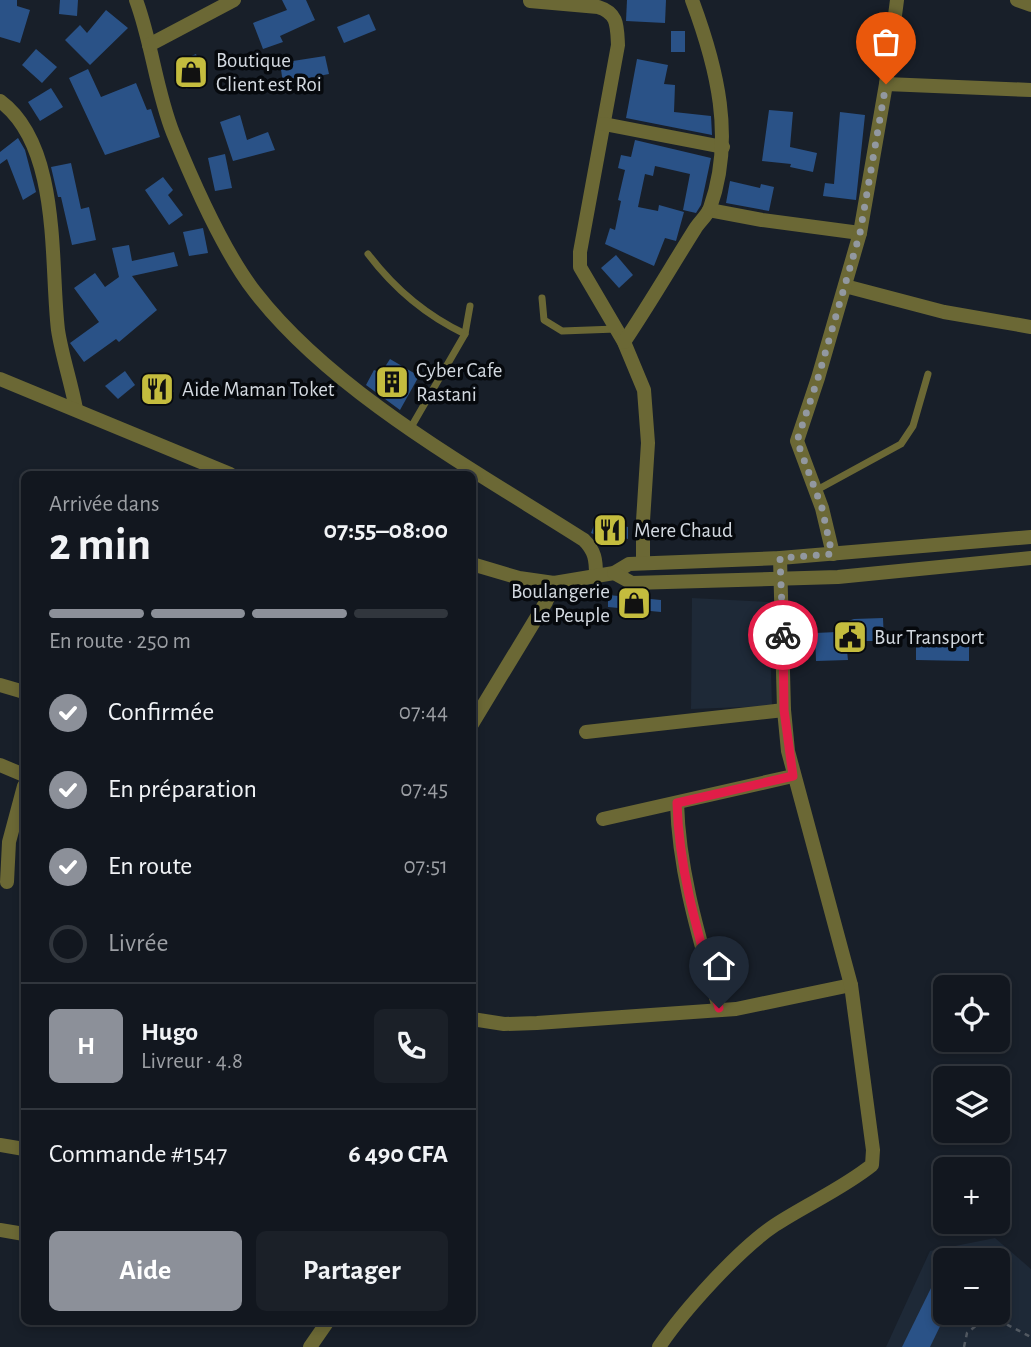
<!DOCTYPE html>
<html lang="fr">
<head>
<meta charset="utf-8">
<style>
  body { margin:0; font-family:"Alegreya Sans",sans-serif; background:#1b2028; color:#f1f3f6; height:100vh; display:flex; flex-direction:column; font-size:26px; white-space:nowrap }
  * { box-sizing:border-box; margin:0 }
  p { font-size:23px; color:#9c9fa4 }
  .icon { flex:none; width:38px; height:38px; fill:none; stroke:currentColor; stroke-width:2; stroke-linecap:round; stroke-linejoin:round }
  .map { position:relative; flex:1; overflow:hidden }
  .details { position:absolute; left:21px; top:471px; width:455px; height:854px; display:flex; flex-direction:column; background:#12171f; border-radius:10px; box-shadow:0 4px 10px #0003,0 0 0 2px #31363d }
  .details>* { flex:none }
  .controls { position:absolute; left:933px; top:975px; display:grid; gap:14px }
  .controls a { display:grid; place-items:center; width:77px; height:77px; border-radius:10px; background:#12171f; box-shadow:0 4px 10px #0003,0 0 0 2px #31363d; font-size:35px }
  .pin { position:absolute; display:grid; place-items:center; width:60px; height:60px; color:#fff; margin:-72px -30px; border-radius:50% 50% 50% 0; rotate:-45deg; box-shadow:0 0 7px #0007 }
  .pin .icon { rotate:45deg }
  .courier { position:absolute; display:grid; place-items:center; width:70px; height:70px; margin:-35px; border:5px solid #e11d48; border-radius:50%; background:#fff; color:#222; box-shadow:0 2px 9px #0007 }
  .head em { font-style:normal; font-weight:600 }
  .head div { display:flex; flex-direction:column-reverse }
  .head { display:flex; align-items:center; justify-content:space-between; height:119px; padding:0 28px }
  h1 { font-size:46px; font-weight:600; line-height:52px }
  .bar { display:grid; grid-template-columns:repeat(4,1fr); gap:10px 7px; align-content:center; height:84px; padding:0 28px }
  .bar i { height:9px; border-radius:5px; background:#31363d }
  .bar .on { background:#8c9099 }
  .bar p { grid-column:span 4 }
  .line { display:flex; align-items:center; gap:18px; padding:0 28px; border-top:2px solid #31363d }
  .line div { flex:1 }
  .round { display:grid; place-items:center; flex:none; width:74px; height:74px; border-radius:10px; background:#1b2028 }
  ol { padding:0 28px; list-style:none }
  li { display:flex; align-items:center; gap:21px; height:77px }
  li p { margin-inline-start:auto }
  li .icon { padding:7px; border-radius:50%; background:#8c9099; color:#fff; stroke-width:4 }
  li:last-child { color:#9c9fa4 }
  li i { width:38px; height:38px; border:4px solid #31363d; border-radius:50% }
  .primary-button { display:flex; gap:14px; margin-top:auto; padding:14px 28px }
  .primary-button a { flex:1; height:80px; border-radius:10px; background:#8c9099; color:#fff; font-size:28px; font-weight:600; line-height:80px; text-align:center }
  .primary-button a+a { background:#1b2028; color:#f1f3f6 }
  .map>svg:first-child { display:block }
  .built { fill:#1e2937; fill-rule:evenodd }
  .building { fill:#2a5287 }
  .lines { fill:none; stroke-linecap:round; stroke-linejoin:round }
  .path { stroke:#525962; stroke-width:2.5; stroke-dasharray:5 5; stroke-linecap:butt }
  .service { stroke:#6b6835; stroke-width:7 }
  .minor { stroke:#6b6835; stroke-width:14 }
  .tertiary { stroke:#6b6835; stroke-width:14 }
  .done { stroke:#9298a0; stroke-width:7; stroke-dasharray:0 12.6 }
  .route { stroke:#e11d48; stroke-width:9 }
  .labels { text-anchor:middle; stroke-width:7; stroke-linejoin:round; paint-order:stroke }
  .poi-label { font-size:21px; fill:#d3d9e0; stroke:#06090d; text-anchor:start }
</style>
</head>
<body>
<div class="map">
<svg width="1031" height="1347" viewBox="0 0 1031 1347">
  <rect width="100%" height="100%" fill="#181f29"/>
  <!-- built -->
  <g class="built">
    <path d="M 692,598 L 769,602 L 772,706 L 691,709 Z"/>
    <path d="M 995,1238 L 1031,1269 L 1031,1347 L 886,1347 L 930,1251 ZM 945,1260 L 998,1260 L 998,1312 L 945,1312 Z"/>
  </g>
  <!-- building -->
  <g class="building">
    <path d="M 0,0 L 17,0 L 17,6 L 30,10 L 20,43 L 0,37 Z"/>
    <path d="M 60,0 L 78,0 L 77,16 L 59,14 Z"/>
    <path d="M 282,0 L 306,0 L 315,20 L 280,36 L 283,42 L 263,49 L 253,23 L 287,10 Z"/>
    <path d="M 627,0 L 666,0 L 665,23 L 626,21 Z"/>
    <path d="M 106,10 L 128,28 L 90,65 L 65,40 L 80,25 L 87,33 Z"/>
    <path d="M 369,14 L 376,30 L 344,43 L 337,27 Z"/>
    <rect x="671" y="31" width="14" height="21"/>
    <path d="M 36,49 L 57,67 L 42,83 L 22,65 Z"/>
    <path d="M 196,54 L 206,82 L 186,89 L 177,62 Z"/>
    <path d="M 325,56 L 329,74 L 283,83 L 280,63 Z"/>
    <path d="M 637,59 L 668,65 L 664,84 L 675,85 L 674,112 L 711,116 L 712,135 L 626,118 Z"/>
    <path d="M 88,69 L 101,97 L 136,83 L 147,110 L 151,109 L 160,137 L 105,155 L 69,78 Z"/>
    <path d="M 51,88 L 63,107 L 40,121 L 28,102 Z"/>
    <path d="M 769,110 L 793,112 L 790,147 L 817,153 L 813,172 L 790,167 L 791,164 L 762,161 Z"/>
    <path d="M 840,112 L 865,115 L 856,200 L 823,196 L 825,183 L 834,184 Z"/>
    <path d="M 240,115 L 247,140 L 268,132 L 275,150 L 233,161 L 220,122 Z"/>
    <path d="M 18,138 L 25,150 L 36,192 L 23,200 L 7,159 L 0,164 L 0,152 Z"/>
    <path d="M 635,140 L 711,158 L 701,205 L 696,213 L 683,210 L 690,174 L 655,166 L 653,176 L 645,174 L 638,207 L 658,211 L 659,205 L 684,212 L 676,241 L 665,238 L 654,266 L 605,244 L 610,228 L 615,230 L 621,201 L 618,200 L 625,170 L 618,168 L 621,155 L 631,157 Z"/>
    <path d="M 225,154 L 232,188 L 215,191 L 208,158 Z"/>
    <path d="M 71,163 L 81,209 L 89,207 L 96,240 L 72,245 L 61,197 L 58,197 L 51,167 Z"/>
    <path d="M 163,177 L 173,190 L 168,195 L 183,215 L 169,225 L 145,190 Z"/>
    <path d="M 730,181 L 760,188 L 761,184 L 774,187 L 769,211 L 726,203 Z"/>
    <path d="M 203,228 L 208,253 L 189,256 L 183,232 Z"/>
    <path d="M 129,245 L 132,261 L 174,252 L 178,266 L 132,276 L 157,310 L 119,342 L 116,339 L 84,362 L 70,343 L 99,322 L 74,288 L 95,273 L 105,287 L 119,277 L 112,248 Z"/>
    <path d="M 616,255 L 633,275 L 619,288 L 601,268 Z"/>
    <path d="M 390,359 L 419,376 L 400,410 L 366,385 L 374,370 L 381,373 Z"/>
    <path d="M 125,371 L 135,385 L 118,399 L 105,386 Z"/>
    <path d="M 154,374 L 174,391 L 160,405 L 141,387 Z"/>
    <path d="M 596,520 L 628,527 L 628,539 L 605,533 L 604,539 L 591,533 Z"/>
    <path d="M 608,595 L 661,600 L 661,612 L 608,607 Z"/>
    <path d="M 883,618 L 884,641 L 860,641 L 861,651 L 847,651 L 848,660 L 816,661 L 815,633 L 837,632 L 842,623 L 854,619 Z"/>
    <path d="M 916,638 L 969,640 L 969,661 L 916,660 Z"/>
    <path d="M 934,1282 L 945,1287 L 945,1316 L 930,1347 L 902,1347 Z"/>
  </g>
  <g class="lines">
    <!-- path -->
    <path class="path" d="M 964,1347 L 967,1333 L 983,1320 L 998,1320 L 1031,1337"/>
    <!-- service -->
    <g class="service">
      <path d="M 368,254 C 393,287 427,316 465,334"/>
      <path d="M 542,298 L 544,320 L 562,331 L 616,329"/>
      <path d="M 410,429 L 465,334 L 470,306"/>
      <path d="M 815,491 L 901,444 L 913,426 L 928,374"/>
    </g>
    <!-- minor -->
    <g class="minor">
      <path d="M 136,0 C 152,43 156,90 173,133 C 193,182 223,251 255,292 C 334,394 476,471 584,540 C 595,551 596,560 596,575"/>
      <path d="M 1017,0 L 1031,5"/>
      <path d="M 530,1 L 598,7 C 618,13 617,26 618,45 L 580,252 L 580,267 L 624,342 L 644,390 L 648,443 L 643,521 L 643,563"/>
      <path d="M 149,45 L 234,0"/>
      <path d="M 886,84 L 1031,90"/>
      <path d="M 0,101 C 61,146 50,262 58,330 C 62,356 71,382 76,409"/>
      <path d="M 604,124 L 723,147"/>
      <path d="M 709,210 L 762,220 L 860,233"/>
      <path d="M 845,286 L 944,312 L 1031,327"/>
      <path d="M 624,342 C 649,305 671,267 695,229 C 699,222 707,216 710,208 C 735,138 717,67 692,0"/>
      <path d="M 833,554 L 822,508 L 797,441 L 818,378 L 860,233 L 886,84 L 897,0"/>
      <path d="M 0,685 L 24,692"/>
      <path d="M 472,724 L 546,602 L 554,583"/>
      <path d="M 586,732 L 784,710"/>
      <path d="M 0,765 L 24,775"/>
      <path d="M 677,803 C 679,874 700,940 719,1008"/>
      <path d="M 603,819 L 793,776"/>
      <path d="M 7,882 L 9,842 L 24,786"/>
      <path d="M 472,1019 L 504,1024 L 537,1023 L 736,1009 L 851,985"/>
      <path d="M 0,1145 L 24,1149"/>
      <path d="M 0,1230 L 24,1234"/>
      <path d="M 310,1347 L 328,1321"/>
      <path d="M 659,1347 C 683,1311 739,1249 775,1225 C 807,1204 842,1189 872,1165 L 873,1150 L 851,985 L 788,751 L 784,710 L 780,558"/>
    </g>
    <!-- tertiary -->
    <g class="tertiary">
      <path d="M 0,379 L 230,474"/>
      <path d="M 472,564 L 519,578 L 554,583 L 614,573 L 629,564 L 780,558 L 1031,537"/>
      <path d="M 614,573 L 632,583 L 838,577 L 1031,558"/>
    </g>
  </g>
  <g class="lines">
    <!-- done -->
    <path class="done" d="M 783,635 L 780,558 L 832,554 L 822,508 L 797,441 L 818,378 L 860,233 L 886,84"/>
    <!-- route -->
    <path class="route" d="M 719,1008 C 700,940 679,874 677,803 L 793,776 L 784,710 L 783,635"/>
  </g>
  <!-- icons -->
  <defs>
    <g id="shop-square" transform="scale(1.75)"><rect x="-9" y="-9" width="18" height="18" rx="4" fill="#c4bc3e" stroke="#06090d"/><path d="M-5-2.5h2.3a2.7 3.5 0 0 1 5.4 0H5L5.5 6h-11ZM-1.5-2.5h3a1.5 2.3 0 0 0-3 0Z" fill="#111"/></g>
    <g id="building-square" transform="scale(1.75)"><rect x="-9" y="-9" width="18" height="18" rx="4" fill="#c4bc3e" stroke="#06090d"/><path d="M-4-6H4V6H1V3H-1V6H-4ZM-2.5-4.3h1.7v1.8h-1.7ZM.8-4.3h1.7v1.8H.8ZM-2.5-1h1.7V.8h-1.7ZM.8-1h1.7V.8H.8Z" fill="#111"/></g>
    <g id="restaurant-square" transform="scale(1.75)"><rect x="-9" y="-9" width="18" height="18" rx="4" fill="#c4bc3e" stroke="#06090d"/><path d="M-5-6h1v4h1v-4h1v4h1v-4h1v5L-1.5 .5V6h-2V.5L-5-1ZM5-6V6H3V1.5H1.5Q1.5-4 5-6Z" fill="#111"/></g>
    <g id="civic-square" transform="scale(1.75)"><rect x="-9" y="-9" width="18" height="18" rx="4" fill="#c4bc3e" stroke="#06090d"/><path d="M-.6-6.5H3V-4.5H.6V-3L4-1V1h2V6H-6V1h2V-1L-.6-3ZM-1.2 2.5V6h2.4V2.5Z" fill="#111"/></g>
  </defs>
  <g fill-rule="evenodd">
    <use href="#shop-square" x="191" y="72"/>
    <use href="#building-square" x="392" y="382"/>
    <use href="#restaurant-square" x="157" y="389"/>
    <use href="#restaurant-square" x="610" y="530"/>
    <use href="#shop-square" x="634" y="603"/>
    <use href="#civic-square" x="850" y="637"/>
  </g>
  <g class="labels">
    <!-- poi labels -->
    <g class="poi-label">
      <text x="216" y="67">Boutique<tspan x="216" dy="24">Client est Roi</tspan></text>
      <text x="416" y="377">Cyber Cafe<tspan x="416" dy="24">Rastani</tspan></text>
      <text x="182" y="396">Aide Maman Toket</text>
      <text x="634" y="537">Mere Chaud</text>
      <text x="610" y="598" text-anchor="end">Boulangerie<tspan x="610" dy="24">Le Peuple</tspan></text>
      <text x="874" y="644">Bur Transport</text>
    </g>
  </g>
</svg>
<div class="controls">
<a><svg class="icon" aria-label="locate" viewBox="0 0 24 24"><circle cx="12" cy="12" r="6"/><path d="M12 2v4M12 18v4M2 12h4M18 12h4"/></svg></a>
<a><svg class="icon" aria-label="layers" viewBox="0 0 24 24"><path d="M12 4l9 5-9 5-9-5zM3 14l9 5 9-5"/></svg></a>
<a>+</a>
<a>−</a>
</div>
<div class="pin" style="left:886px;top:84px;background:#ea580c"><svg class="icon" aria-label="bag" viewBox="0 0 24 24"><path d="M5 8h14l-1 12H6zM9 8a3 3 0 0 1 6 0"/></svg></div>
<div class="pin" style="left:719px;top:1008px;background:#1f2937"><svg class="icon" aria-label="home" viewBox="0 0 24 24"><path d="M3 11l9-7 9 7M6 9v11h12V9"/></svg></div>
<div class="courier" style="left:783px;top:635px"><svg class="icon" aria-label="bike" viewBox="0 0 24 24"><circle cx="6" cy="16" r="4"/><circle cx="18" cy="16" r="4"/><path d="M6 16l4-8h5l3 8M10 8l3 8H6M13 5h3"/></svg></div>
<section class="details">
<div class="head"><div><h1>2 min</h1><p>Arrivée dans</p></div><em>07:55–08:00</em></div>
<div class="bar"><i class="on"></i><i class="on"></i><i class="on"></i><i></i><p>En route · 250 m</p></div>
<ol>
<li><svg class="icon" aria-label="check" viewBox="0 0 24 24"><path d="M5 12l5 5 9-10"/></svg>Confirmée<p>07:44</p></li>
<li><svg class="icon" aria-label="check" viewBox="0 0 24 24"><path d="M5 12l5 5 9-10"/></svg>En préparation<p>07:45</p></li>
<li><svg class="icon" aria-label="check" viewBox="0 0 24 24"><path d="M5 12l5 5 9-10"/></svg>En route<p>07:51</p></li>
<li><i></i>Livrée</li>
</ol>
<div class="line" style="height:126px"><b class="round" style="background:#8c9099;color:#fff">H</b><div><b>Hugo</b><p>Livreur · 4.8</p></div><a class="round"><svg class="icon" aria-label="phone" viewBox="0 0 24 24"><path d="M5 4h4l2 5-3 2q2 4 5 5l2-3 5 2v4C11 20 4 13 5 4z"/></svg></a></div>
<div class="line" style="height:91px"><div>Commande #1547</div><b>6 490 CFA</b></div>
<div class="primary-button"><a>Aide</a><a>Partager</a></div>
</section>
</div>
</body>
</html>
